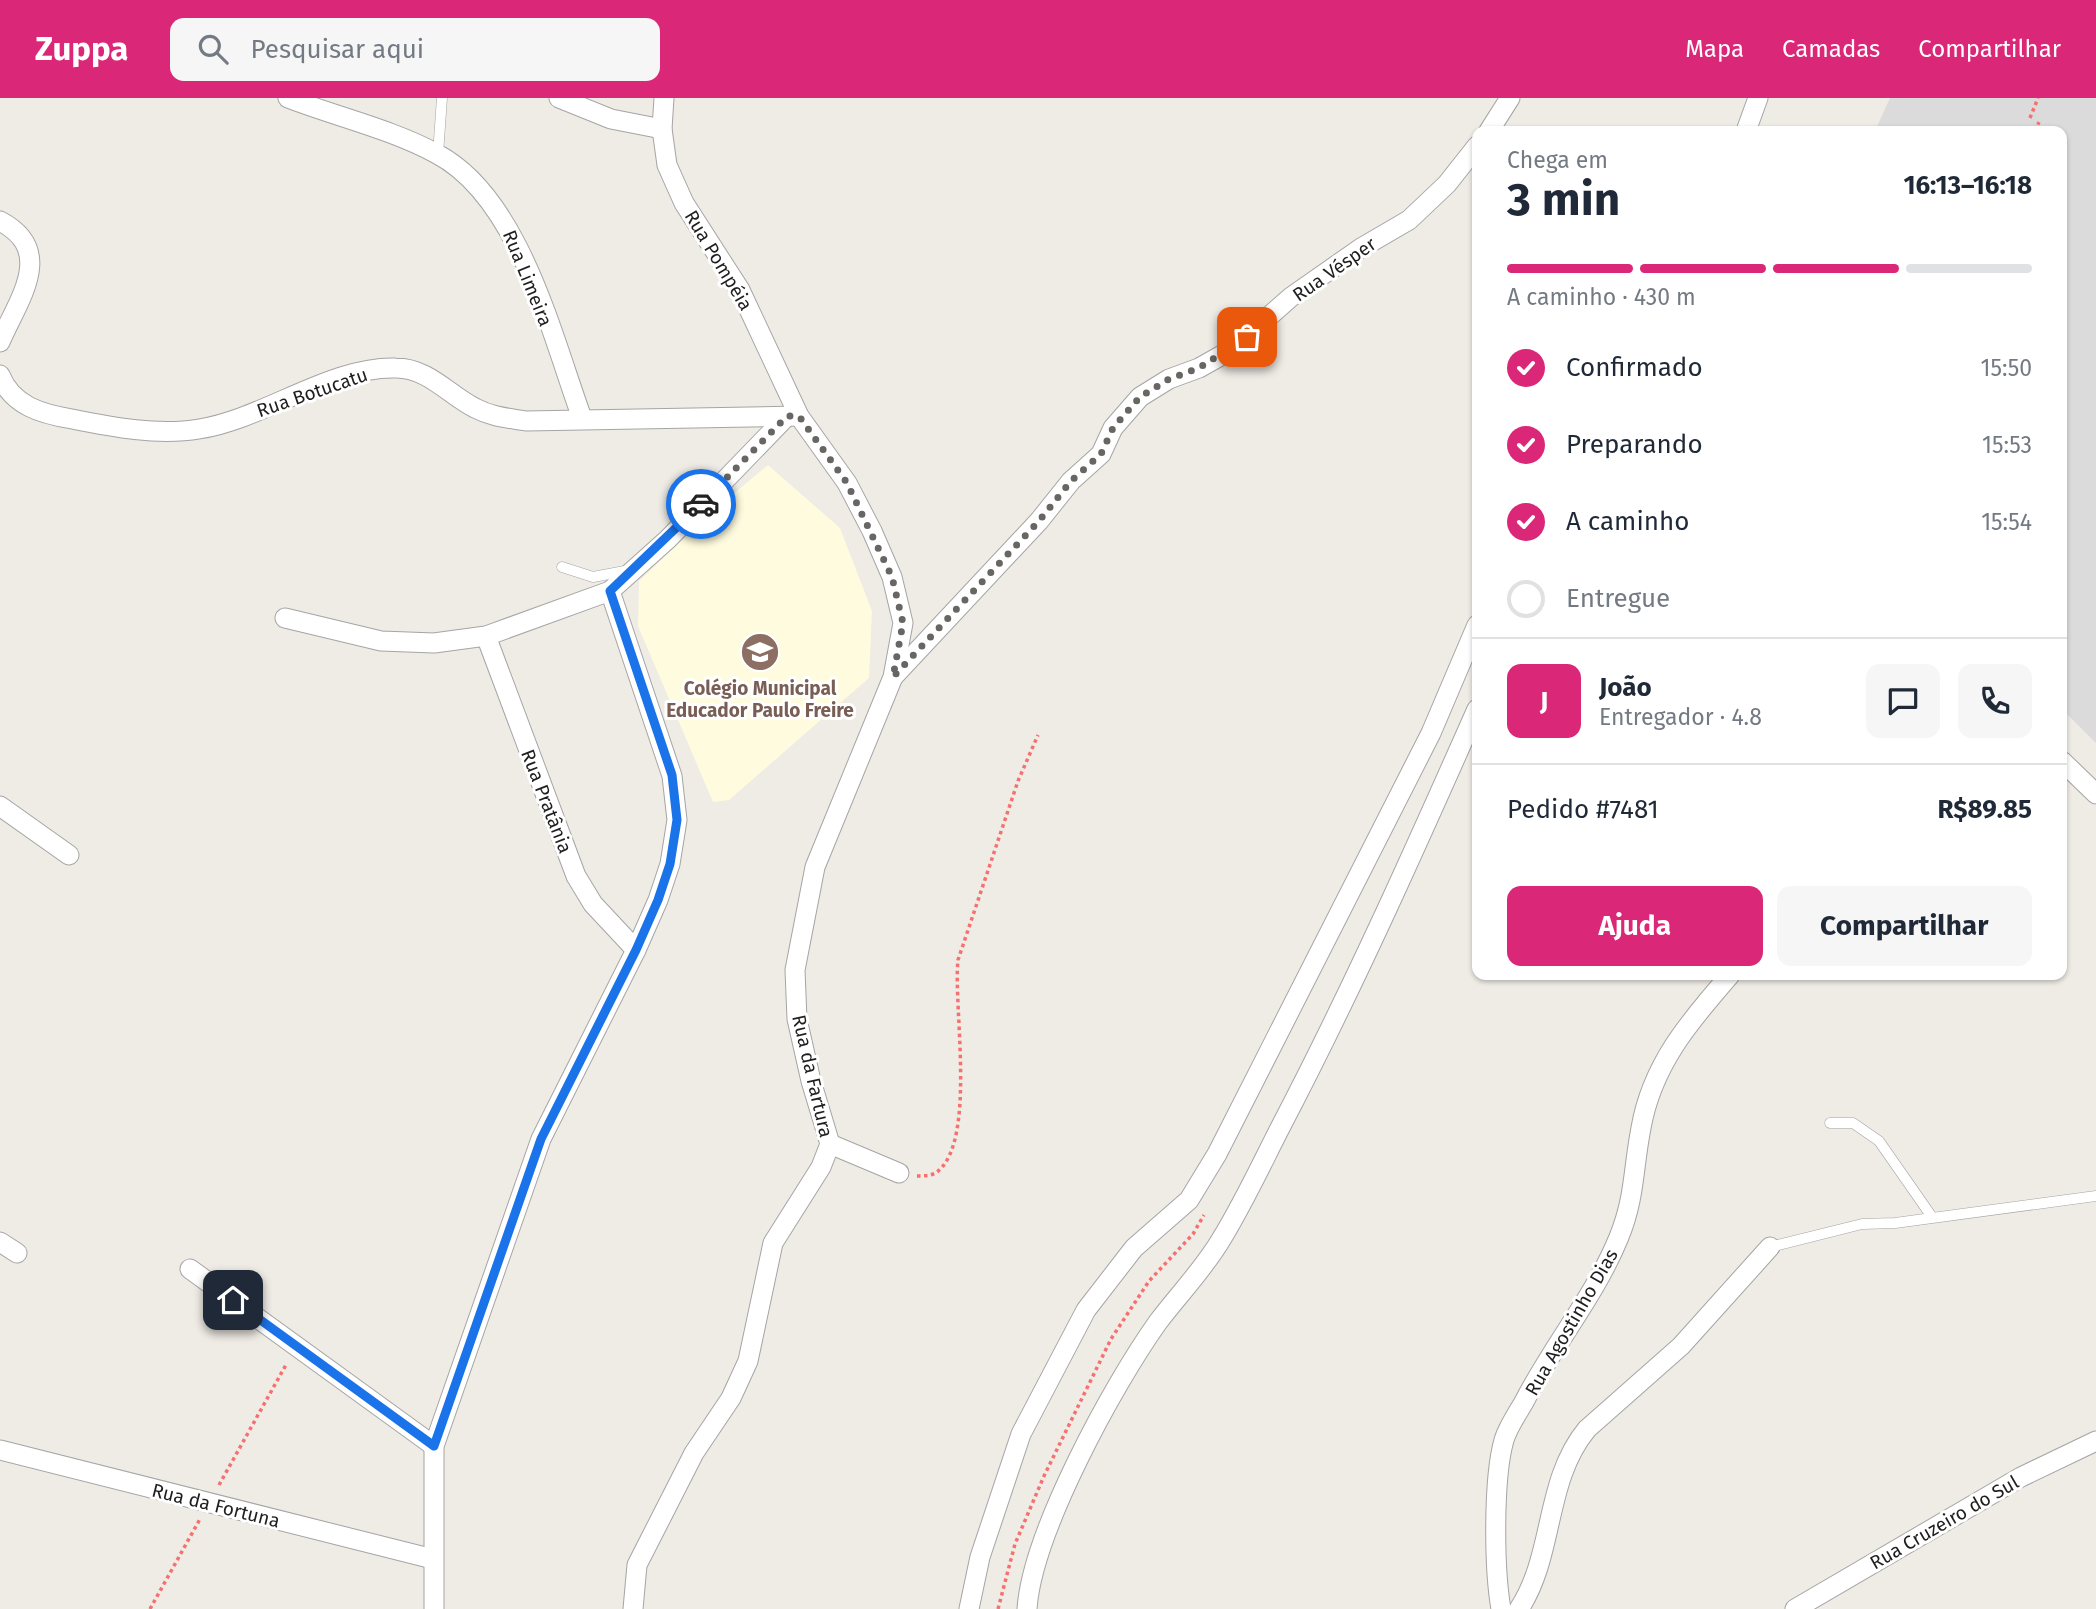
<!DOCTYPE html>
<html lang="pt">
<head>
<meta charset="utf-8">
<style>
  body { margin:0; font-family:"Fira Sans",sans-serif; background:#f6f6f7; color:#1f2937; height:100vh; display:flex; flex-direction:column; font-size:26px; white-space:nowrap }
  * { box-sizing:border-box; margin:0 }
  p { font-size:23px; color:#747a83 }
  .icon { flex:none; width:38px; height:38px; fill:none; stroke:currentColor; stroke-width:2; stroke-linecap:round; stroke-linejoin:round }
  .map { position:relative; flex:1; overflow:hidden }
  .drawer { position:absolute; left:1472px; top:28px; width:595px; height:854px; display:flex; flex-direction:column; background:#fff; border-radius:14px; box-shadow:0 2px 5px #0004 }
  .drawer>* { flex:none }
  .pin { position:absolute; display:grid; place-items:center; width:60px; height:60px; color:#fff; margin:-30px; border-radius:14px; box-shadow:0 4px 10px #0006 }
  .courier { position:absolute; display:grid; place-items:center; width:70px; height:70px; margin:-35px; border:5px solid #1a73e8; border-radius:50%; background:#fff; color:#222; box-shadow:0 2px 9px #0007 }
  .summary em { font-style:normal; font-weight:700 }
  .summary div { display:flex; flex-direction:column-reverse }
  .summary { display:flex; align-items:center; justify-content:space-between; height:119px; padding:0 35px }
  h1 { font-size:46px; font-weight:700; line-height:52px }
  .bar { display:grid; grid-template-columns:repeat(4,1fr); gap:10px 7px; align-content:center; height:84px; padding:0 35px }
  .bar i { height:9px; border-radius:5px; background:#e0e1e3 }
  .bar .current { background:#db2777 }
  .bar p { grid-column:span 4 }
  .line { display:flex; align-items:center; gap:18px; padding:0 35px; border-top:2px solid #e0e1e3 }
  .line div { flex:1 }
  .round { display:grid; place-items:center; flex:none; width:74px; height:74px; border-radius:14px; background:#f6f6f7 }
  ol { padding:0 35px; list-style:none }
  li { display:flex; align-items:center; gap:21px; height:77px }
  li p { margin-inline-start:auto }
  li .icon { padding:7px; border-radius:50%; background:#db2777; color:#fff; stroke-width:4 }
  li:last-child { color:#747a83 }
  li i { width:38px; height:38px; border:4px solid #e0e1e3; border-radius:50% }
  .primary-button { display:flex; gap:14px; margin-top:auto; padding:14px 35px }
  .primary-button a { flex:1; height:80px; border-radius:14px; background:#db2777; color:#fff; font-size:28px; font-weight:700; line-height:80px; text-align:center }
  .primary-button a+a { background:#f6f6f7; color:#1f2937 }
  header { display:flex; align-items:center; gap:42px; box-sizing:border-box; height:98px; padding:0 35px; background:#db2777; color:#fff }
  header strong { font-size:33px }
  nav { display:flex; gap:38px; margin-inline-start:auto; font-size:24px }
  .search { width:490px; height:63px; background:#f6f6f7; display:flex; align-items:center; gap:18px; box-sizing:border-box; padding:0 24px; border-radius:14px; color:#747a83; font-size:26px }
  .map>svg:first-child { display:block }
  .residential { fill:#dcdbdb }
  .education { fill:#fefbdf }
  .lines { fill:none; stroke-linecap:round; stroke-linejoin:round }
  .service-casing { stroke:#a5a5a5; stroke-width:11 }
  .minor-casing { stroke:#a5a5a5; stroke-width:21 }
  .path { stroke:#f6706f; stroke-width:3.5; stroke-dasharray:3.5 3.5; stroke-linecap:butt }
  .service { stroke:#fff; stroke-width:10 }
  .minor { stroke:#fff; stroke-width:19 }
  .done { stroke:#676664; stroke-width:7; stroke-dasharray:0 12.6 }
  .route { stroke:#1a73e8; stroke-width:9 }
  .labels { text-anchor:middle; stroke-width:6; stroke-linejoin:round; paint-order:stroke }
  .street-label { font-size:19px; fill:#1e1e1e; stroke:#fff }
  .education-label { font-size:19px; font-weight:bold; fill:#785e54; stroke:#fff }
</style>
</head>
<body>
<header>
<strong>Zuppa</strong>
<div class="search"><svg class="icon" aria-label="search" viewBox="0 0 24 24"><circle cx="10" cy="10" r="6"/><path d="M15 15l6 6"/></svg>Pesquisar aqui</div>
<nav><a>Mapa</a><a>Camadas</a><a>Compartilhar</a></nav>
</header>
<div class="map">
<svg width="2096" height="1511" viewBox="0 0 2096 1511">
  <rect width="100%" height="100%" fill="#efebe5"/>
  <!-- residential -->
  <path class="residential" d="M 1890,0 L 2096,0 L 2096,645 L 2062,611 L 2062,33 L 1875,33 Z"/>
  <!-- education -->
  <path class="education" d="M 768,367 L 840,430 L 872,513 L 869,580 L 729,702 L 713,704 L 638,528 L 639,483 L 713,413 Z"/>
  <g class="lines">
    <!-- service casing -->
    <g class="service-casing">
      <g id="service">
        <path d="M 438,56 L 442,0"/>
        <path d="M 562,469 L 593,479 L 625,473"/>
        <path d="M 1830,1025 L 1853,1025 L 1879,1043 L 1932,1119"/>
        <path d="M 1770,1149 L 1862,1126 L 1895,1125 L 2096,1098"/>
      </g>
    </g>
    <!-- minor casing -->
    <g class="minor-casing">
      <g id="minor">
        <path d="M 288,0 C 337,19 391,31 437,56 C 519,99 552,238 582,320"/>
        <path d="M 559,0 L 611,21 L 662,31"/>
        <path d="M 1489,33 L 1510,0"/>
        <path d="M 1746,33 L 1758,0"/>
        <path d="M 0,123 C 57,153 18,202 0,244"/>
        <path d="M 0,277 C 12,308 42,316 72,321 C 112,329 158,338 199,331 C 264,321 330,268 396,270 C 428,270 449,297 475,310 C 492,319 508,320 526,323 L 799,318"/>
        <path d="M 285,520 L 381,543 L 434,545 L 486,538 L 610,493 L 668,441 L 787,318"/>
        <path d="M 486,538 L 576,778 L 593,806 L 636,852"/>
        <path d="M 894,578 L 1039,423 L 1071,383 L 1101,356 L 1113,330 L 1140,299 L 1169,281 L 1199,270 L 1231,252 L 1291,199 L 1361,150 L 1409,122 L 1447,86 L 1477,48"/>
        <path d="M 2062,663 L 2096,696"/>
        <path d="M 0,708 L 69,757"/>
        <path d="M 830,1046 L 899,1075"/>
        <path d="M 0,1144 L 17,1155"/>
        <path d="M 190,1171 L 434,1348"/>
        <path d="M 0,1352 L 433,1461"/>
        <path d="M 434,1511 L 434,1348 L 541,1041 L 636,852 L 658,802 L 670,766 L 677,722 L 672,678 L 610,493"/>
        <path d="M 633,1511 L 637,1467 L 694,1355 L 731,1300 L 748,1263 L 773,1145 L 821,1069 L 830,1046 L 811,983 L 797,921 L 795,872 L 815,769 L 893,579 L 903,525 L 892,479 L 872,433 L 847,385 L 799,318 L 740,192 L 684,105 L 667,67 L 662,31 L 664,0"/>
        <path d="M 969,1511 L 980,1459 L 1021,1336 L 1086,1212 L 1134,1150 L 1189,1102 L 1217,1056 L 1431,635 L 1477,527"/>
        <path d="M 1027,1511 C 1032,1435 1113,1287 1158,1224 C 1179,1196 1204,1171 1222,1140 C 1244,1104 1262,1065 1281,1028 C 1352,892 1415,751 1477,611"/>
        <path d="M 1501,1511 C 1494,1471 1493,1381 1504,1342 C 1508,1329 1517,1316 1524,1304 C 1553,1247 1595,1198 1619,1139 C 1635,1100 1633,1071 1641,1030 C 1652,967 1689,924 1730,877"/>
        <path d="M 1519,1511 C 1555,1456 1544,1383 1587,1331 L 1681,1248 L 1770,1149"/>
        <path d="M 1795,1511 L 2021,1379 L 2096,1343"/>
      </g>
    </g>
    <!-- path -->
    <g class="path">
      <path d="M 2030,20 L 2038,0"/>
      <path d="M 2035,33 L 2039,24"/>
      <path d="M 917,1078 C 924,1078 931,1078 937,1074 C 977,1043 953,909 958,862 L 1018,683 L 1038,637"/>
      <path d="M 219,1387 L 287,1265"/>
      <path d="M 150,1511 L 200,1421"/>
      <path d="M 998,1511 L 1015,1446 L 1044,1378 L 1111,1241 L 1149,1183 L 1193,1136 L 1204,1117"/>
    </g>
    <!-- service -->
    <use href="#service" class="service"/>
    <!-- minor -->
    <use href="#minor" class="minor"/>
  </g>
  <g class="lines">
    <!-- done -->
    <path class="done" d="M 701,406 L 787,318 L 799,318 L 847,385 L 892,479 L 903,525 L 893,579 L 1039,423 L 1071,383 L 1101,356 L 1113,330 L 1140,299 L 1169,281 L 1199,270 L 1247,239"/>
    <!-- route -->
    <path class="route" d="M 233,1202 L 434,1348 L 541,1041 L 636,852 L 658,802 L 670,766 L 677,722 L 672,677 L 610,493 L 701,406"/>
  </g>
  <!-- icons -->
  <defs>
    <g id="school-disc" transform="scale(2.0125)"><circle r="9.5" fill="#8d6e63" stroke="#fff"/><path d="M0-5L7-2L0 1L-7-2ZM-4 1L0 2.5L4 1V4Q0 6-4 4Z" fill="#fff"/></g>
  </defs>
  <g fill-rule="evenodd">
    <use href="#school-disc" x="760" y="554"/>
  </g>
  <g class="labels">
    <!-- street labels -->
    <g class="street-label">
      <text transform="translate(719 162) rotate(59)" y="7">Rua Pompéia</text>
      <text transform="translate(1334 171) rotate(-35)" y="7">Rua Vésper</text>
      <text transform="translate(528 180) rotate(68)" y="7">Rua Limeira</text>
      <text transform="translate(312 294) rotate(-19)" y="7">Rua Botucatu</text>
      <text transform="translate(547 703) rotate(69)" y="7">Rua Pratânia</text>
      <text transform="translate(813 978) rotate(77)" y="7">Rua da Fartura</text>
      <text transform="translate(1571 1224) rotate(-60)" y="7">Rua Agostinho Dias</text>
      <text transform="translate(216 1407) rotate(14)" y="7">Rua da Fortuna</text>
      <text transform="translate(1944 1424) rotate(-30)" y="7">Rua Cruzeiro do Sul</text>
    </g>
    <!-- education labels -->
    <g class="education-label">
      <text x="760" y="597">Colégio Municipal<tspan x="760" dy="22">Educador Paulo Freire</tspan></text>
    </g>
  </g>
</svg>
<div class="pin" style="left:1247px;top:239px;background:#ea580c"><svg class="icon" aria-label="bag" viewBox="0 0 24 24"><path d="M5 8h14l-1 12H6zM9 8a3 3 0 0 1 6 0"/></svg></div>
<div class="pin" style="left:233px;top:1202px;background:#1f2937"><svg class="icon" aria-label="home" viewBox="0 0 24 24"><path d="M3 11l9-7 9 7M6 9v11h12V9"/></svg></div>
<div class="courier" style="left:701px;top:406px"><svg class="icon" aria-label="car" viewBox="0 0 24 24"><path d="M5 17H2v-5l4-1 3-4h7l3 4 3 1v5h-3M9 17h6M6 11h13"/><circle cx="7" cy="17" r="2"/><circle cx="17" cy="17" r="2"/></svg></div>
<section class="drawer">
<div class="summary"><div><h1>3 min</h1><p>Chega em</p></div><em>16:13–16:18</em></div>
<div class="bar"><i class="current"></i><i class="current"></i><i class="current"></i><i></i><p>A caminho · 430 m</p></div>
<ol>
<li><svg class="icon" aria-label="check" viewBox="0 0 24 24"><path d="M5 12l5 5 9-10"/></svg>Confirmado<p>15:50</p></li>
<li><svg class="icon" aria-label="check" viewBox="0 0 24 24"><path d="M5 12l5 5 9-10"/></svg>Preparando<p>15:53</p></li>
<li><svg class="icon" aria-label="check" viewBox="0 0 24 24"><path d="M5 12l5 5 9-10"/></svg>A caminho<p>15:54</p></li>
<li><i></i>Entregue</li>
</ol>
<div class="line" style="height:126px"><b class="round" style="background:#db2777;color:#fff">J</b><div><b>João</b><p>Entregador · 4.8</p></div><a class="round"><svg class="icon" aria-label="chat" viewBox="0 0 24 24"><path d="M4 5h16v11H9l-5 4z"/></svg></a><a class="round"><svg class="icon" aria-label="phone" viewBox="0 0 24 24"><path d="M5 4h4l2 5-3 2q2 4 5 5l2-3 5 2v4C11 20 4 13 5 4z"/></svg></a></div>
<div class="line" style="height:91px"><div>Pedido #7481</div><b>R$89.85</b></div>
<div class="primary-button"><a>Ajuda</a><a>Compartilhar</a></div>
</section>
</div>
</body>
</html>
